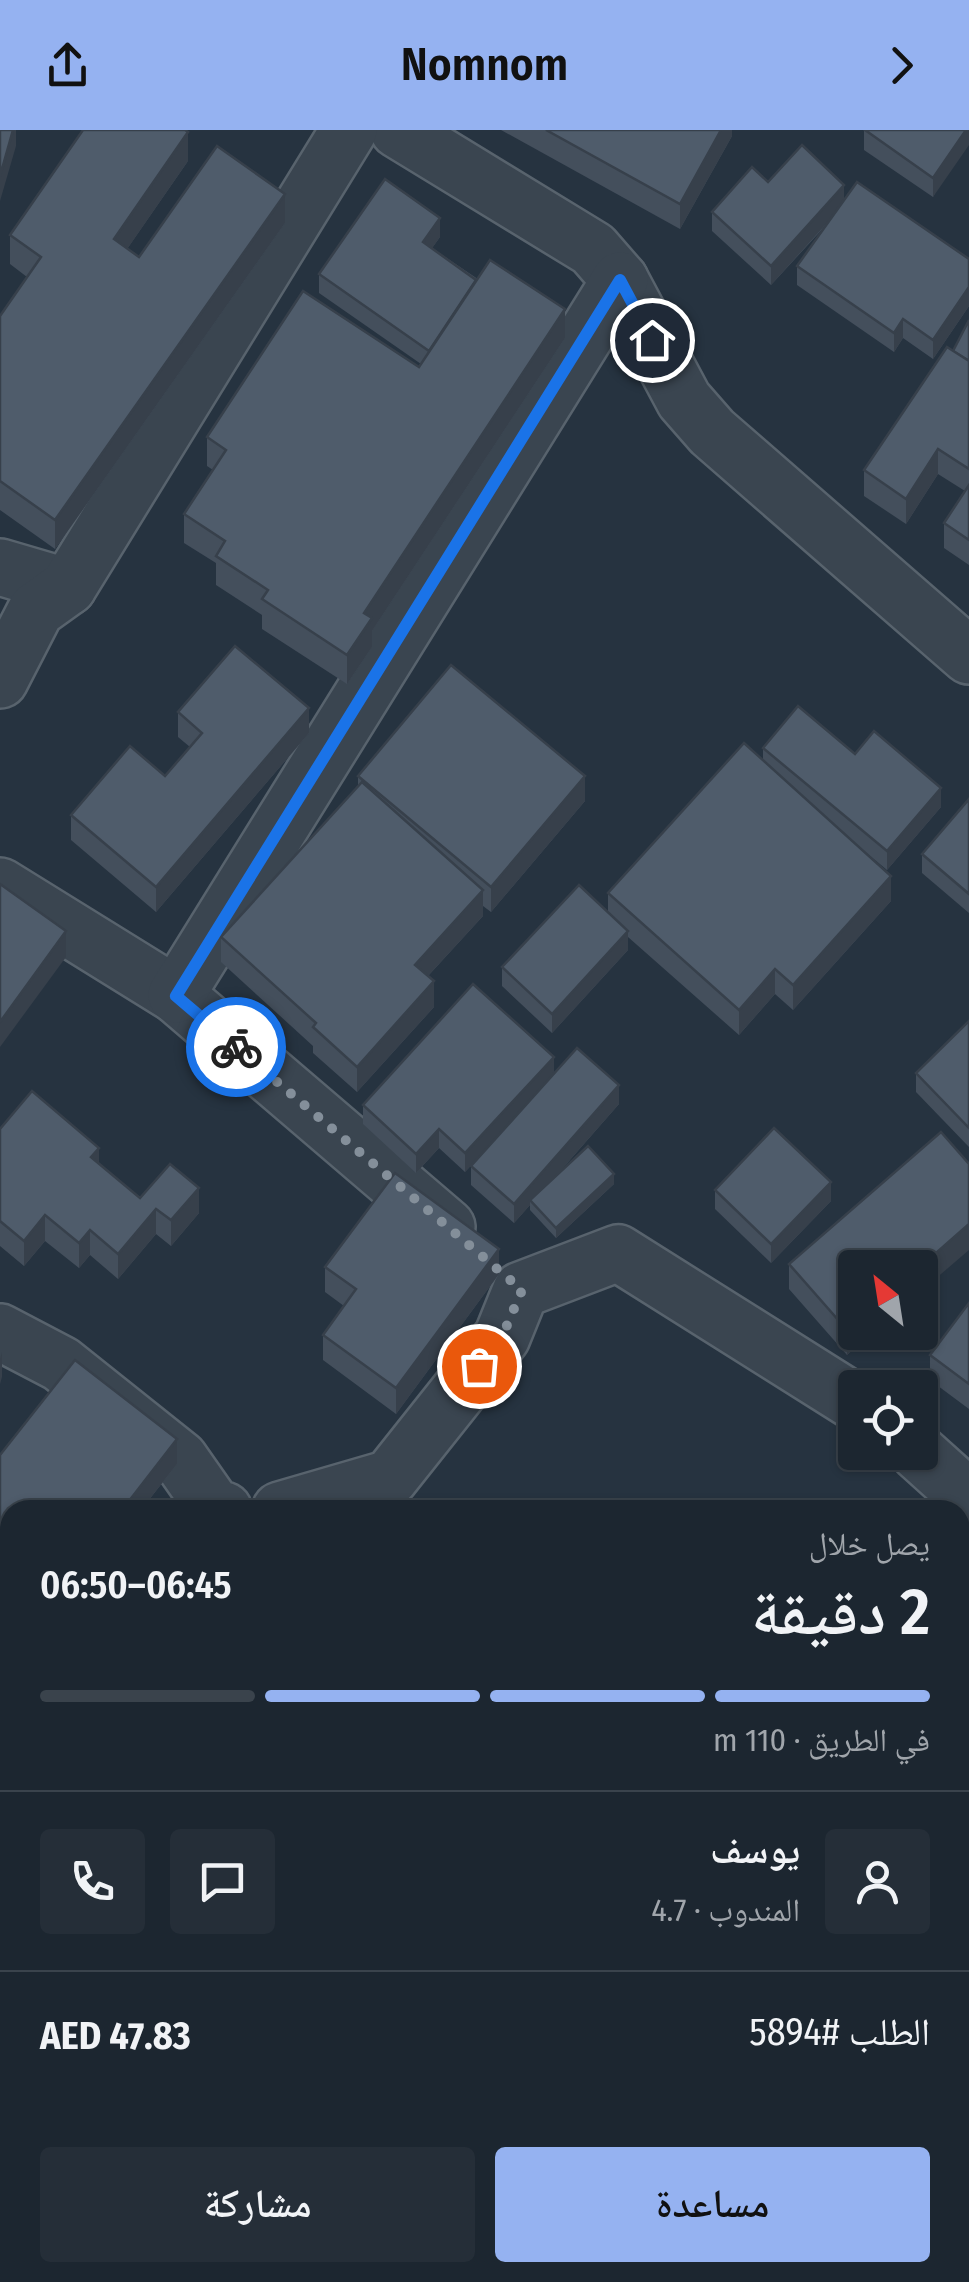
<!DOCTYPE html>
<html lang="ar">
<head>
<meta charset="utf-8">
<style>
  body { margin:0; font-family:"Fira Sans Condensed","Noto Naskh Arabic",sans-serif; background:#252e38; color:#f1f3f6; direction:rtl; height:100vh; display:flex; flex-direction:column; font-size:38px; white-space:nowrap }
  * { box-sizing:border-box; margin:0 }
  p { font-size:32px; color:#a0a5ab }
  .icon { flex:none; width:55px; height:55px; fill:none; stroke:currentColor; stroke-width:2; stroke-linecap:round; stroke-linejoin:round }
  .map { position:relative; flex:1; overflow:hidden; direction:ltr }
  .details { position:absolute; left:0px; top:1370px; width:970px; height:782px; display:flex; flex-direction:column; background:#1c2630; border-radius:30px 30px 0 0; box-shadow:0 2px 8px #0004,0 0 0 2px #3a434c; direction:rtl }
  .details>* { flex:none }
  .needle { width:65px; rotate:330deg }
  .controls { position:absolute; left:838px; top:1120px; display:grid; gap:20px }
  .controls a { display:grid; place-items:center; width:100px; height:100px; border-radius:10px; background:#1c2630; box-shadow:0 2px 8px #0004,0 0 0 2px #3a434c; font-size:50px }
  .pin { position:absolute; display:grid; place-items:center; width:85px; height:85px; color:#fff; margin:-42px; border:5px solid #fff; border-radius:50%; box-shadow:0 2px 10px #0007 }
  .courier { position:absolute; display:grid; place-items:center; width:100px; height:100px; margin:-50px; border:8px solid #1a73e8; border-radius:50%; background:#fff; color:#222; box-shadow:0 2px 12px #0007 }
  .overview em { font-style:normal; font-weight:600 }
  .overview div { display:flex; flex-direction:column-reverse }
  .overview { display:flex; align-items:center; justify-content:space-between; height:170px; padding:0 40px }
  h1 { font-size:65px; font-weight:600; line-height:75px }
  .bar { display:grid; grid-template-columns:repeat(4,1fr); gap:15px 10px; align-content:center; height:120px; padding:0 40px }
  .bar i { height:12px; border-radius:8px; background:#3a434c }
  .bar .current { background:#95b2f1 }
  .bar p { grid-column:span 4 }
  .line { display:flex; align-items:center; gap:25px; padding:0 40px; border-top:2px solid #3a434c }
  .line div { flex:1 }
  .round { display:grid; place-items:center; flex:none; width:105px; height:105px; border-radius:10px; background:#252e38 }
  .button { display:flex; gap:20px; margin-top:auto; padding:20px 40px }
  .button a { flex:1; height:115px; border-radius:10px; background:#95b2f1; color:#111; font-size:40px; font-weight:600; line-height:115px; text-align:center }
  .button a+a { background:#252e38; color:#f1f3f6 }
  header { display:flex; justify-content:space-between; align-items:center; height:130px; padding:0 40px; background:#95b2f1; color:#111; font-size:45px; font-weight:600 }
  .map>svg:first-child { display:block }
  .lines { fill:none; stroke-linecap:round; stroke-linejoin:round }
  .minor-casing { stroke:#58636d; stroke-width:60 }
  .minor { stroke:#3a4550; stroke-width:55 }
  .wall { fill:#444f5c }
  .shaded-wall { fill:#37404b }
  .building { fill:#4f5c6b; stroke:#37404b; stroke-width:2.5 }
  .done { stroke:#848f9a; stroke-width:10; stroke-dasharray:0 18 }
  .route { stroke:#1a73e8; stroke-width:12 }
</style>
</head>
<body>
<header><svg class="icon" aria-label="forward" viewBox="0 0 24 24"><path d="M9 5l7 7-7 7"/></svg>Nomnom<svg class="icon" aria-label="share" viewBox="0 0 24 24"><path d="M12 15V3M7 8l5-5 5 5M5 13v7h14v-7"/></svg></header>
<div class="map">
<svg width="969" height="2152" viewBox="0 0 969 2152">
  <rect width="100%" height="100%" fill="#263340"/>
  <g class="lines">
    <!-- minor casing -->
    <g class="minor-casing">
      <g id="minor">
        <path d="M 398,0 L 593,119 L 620,150 L 684,270 L 712,302 L 969,526"/>
        <path d="M 0,437 L 68,457"/>
        <path d="M 0,550 L 36,480 L 68,457 L 349,0"/>
        <path d="M 0,756 L 176,865 L 447,1097"/>
        <path d="M 176,865 L 620,150"/>
        <path d="M 0,1202 L 61,1234 L 180,1329 L 215,1379 L 224,1380"/>
        <path d="M 918,1322 L 969,1368"/>
        <path d="M 280,1380 L 390,1348 L 502,1207 L 521,1160 L 618,1123 L 855,1272"/>
        <path d="M 0,1654 L 10,1639"/>
        <path d="M 0,1883 L 10,1887"/>
        <path d="M 896,2142 L 921,2152"/>
        <path d="M 294,2152 L 297,2142"/>
      </g>
    </g>
    <!-- minor -->
    <use href="#minor" class="minor"/>
  </g>
  <!-- wall -->
  <g class="wall">
    <path d="M 501,0 L 732,0 L 732,6 L 680,99 Z"/>
    <path d="M 969,0 L 933,67 L 864,20 L 864,1 Z"/>
    <path d="M 188,31 L 127,119 L 139,127 L 285,93 L 55,419 L 0,380 L 0,186 L 27,147 L 10,134 L 10,105 Z"/>
    <path d="M 768,52 L 844,69 L 969,129 L 969,176 L 933,229 L 903,208 L 894,222 L 797,155 L 797,136 L 829,92 L 771,155 L 712,101 L 712,82 Z"/>
    <path d="M 440,107 L 432,118 L 565,208 L 372,501 L 372,517 L 347,554 L 262,499 L 262,485 L 216,455 L 216,433 L 184,413 L 184,384 L 213,340 L 207,336 L 207,307 L 419,237 L 421,234 L 319,163 L 319,144 Z"/>
    <path d="M 969,190 L 969,435 L 944,418 L 944,393 L 965,361 L 938,344 L 906,394 L 864,366 L 864,340 L 953,221 Z"/>
    <path d="M 178,582 L 309,603 L 156,782 L 71,710 L 71,685 L 165,646 L 190,617 L 178,607 Z"/>
    <path d="M 763,618 L 855,624 L 941,677 L 887,740 L 864,721 L 891,771 L 793,880 L 775,864 L 739,905 L 628,807 L 628,820 L 552,903 L 502,856 L 502,837 L 608,782 L 608,763 L 763,631 Z"/>
    <path d="M 358,646 L 585,671 L 491,782 L 483,776 L 483,786 L 428,846 L 434,877 L 357,962 L 313,923 L 313,916 L 221,832 L 221,807 L 358,656 Z"/>
    <path d="M 969,669 L 969,783 L 922,743 L 922,724 Z"/>
    <path d="M 969,891 L 969,1017 L 916,962 L 916,943 Z"/>
    <path d="M 554,944 L 619,974 L 555,1047 L 614,1054 L 556,1108 L 530,1080 L 530,1075 L 514,1093 L 471,1055 L 471,1036 L 501,1003 L 465,1042 L 439,1018 L 416,1043 L 363,994 L 363,975 Z"/>
    <path d="M 0,999 L 99,1033 L 140,1068 L 199,1083 L 171,1116 L 156,1104 L 118,1149 L 90,1125 L 79,1138 L 45,1111 L 24,1136 L 0,1116 Z"/>
    <path d="M 715,1060 L 831,1071 L 771,1133 L 715,1079 Z"/>
    <path d="M 789,1134 L 855,1202 L 873,1202 L 847,1225 L 789,1159 Z"/>
    <path d="M 325,1137 L 499,1144 L 396,1284 L 323,1230 L 323,1205 L 344,1176 L 325,1162 Z"/>
    <path d="M 969,1173 L 969,1279 L 930,1250 L 930,1225 Z"/>
    <path d="M 0,1325 L 177,1334 L 141,1380 L 10,1380 L 10,1458 L 0,1450 Z"/>
    <path d="M 969,1466 L 969,1591 L 960,1583 L 960,1477 Z"/>
    <path d="M 10,1938 L 10,2142 L 261,2142 L 257,2152 L 0,2152 L 0,1961 Z"/>
  </g>
  <!-- shaded-wall -->
  <g class="shaded-wall">
    <path d="M 13,0 L 16,0 L 16,16 L 0,71 L 0,46 Z"/>
    <path d="M 721,0 L 732,0 L 732,6 L 680,99 L 680,74 Z"/>
    <path d="M 966,0 L 969,0 L 969,15 L 933,67 L 933,48 Z"/>
    <path d="M 188,2 L 188,31 L 114,138 L 114,109 Z"/>
    <path d="M 844,55 L 844,74 L 771,155 L 771,136 Z"/>
    <path d="M 285,64 L 285,93 L 55,419 L 55,390 Z"/>
    <path d="M 440,88 L 440,107 L 423,131 L 423,112 Z"/>
    <path d="M 969,157 L 969,176 L 933,229 L 933,210 Z"/>
    <path d="M 565,179 L 565,208 L 372,501 L 372,517 L 347,554 L 347,525 L 364,483 Z"/>
    <path d="M 903,189 L 903,208 L 894,222 L 894,203 Z"/>
    <path d="M 938,319 L 938,344 L 906,394 L 906,369 Z"/>
    <path d="M 309,578 L 309,603 L 156,782 L 156,757 Z"/>
    <path d="M 585,646 L 585,671 L 491,782 L 491,757 Z"/>
    <path d="M 941,658 L 941,677 L 887,740 L 887,721 Z"/>
    <path d="M 891,746 L 891,771 L 793,880 L 793,855 Z"/>
    <path d="M 483,760 L 483,786 L 415,860 L 415,835 Z"/>
    <path d="M 66,801 L 66,827 L 0,917 L 0,892 Z"/>
    <path d="M 628,801 L 628,820 L 552,903 L 552,884 Z"/>
    <path d="M 775,839 L 775,864 L 739,905 L 739,880 Z"/>
    <path d="M 434,851 L 434,877 L 357,962 L 357,937 Z"/>
    <path d="M 554,927 L 554,946 L 465,1042 L 465,1023 Z"/>
    <path d="M 619,955 L 619,974 L 532,1073 L 530,1070 L 530,1075 L 514,1093 L 514,1074 Z"/>
    <path d="M 439,999 L 439,1018 L 416,1043 L 416,1024 Z"/>
    <path d="M 99,1018 L 99,1043 L 91,1027 Z"/>
    <path d="M 614,1044 L 614,1054 L 556,1108 L 556,1098 Z"/>
    <path d="M 831,1052 L 831,1071 L 771,1133 L 771,1114 Z"/>
    <path d="M 199,1058 L 199,1083 L 171,1116 L 171,1090 Z"/>
    <path d="M 156,1079 L 156,1104 L 118,1149 L 118,1124 Z"/>
    <path d="M 45,1085 L 45,1111 L 24,1136 L 24,1111 Z"/>
    <path d="M 969,1094 L 969,1120 L 920,1162 L 920,1138 Z"/>
    <path d="M 90,1100 L 90,1125 L 79,1138 L 79,1113 Z"/>
    <path d="M 499,1119 L 499,1144 L 396,1284 L 396,1258 Z"/>
    <path d="M 855,1193 L 855,1202 L 873,1202 L 847,1225 L 847,1200 Z"/>
    <path d="M 2,1222 L 2,1247 L 0,1254 L 0,1229 Z"/>
    <path d="M 177,1309 L 177,1334 L 141,1380 L 122,1380 Z"/>
    <path d="M 969,1765 L 969,1784 L 960,1797 L 960,1778 Z"/>
    <path d="M 249,2142 L 261,2142 L 257,2152 L 245,2152 Z"/>
    <path d="M 470,2142 L 478,2142 L 475,2152 L 467,2152 Z"/>
    <path d="M 816,2142 L 825,2142 L 822,2152 L 812,2152 Z"/>
  </g>
  <!-- building -->
  <g class="building">
    <path d="M 0,0 L 13,0 L 0,46 Z"/>
    <path d="M 83,0 L 185,0 L 188,2 L 114,109 L 139,127 L 217,16 L 285,64 L 55,390 L 0,351 L 0,186 L 41,127 L 10,105 Z"/>
    <path d="M 546,0 L 721,0 L 680,74 Z"/>
    <path d="M 865,0 L 966,0 L 933,48 Z"/>
    <path d="M 802,15 L 844,55 L 771,136 L 712,82 L 752,37 L 768,52 Z"/>
    <path d="M 385,49 L 440,88 L 423,112 L 476,150 L 429,221 L 319,144 Z"/>
    <path d="M 857,52 L 969,129 L 969,157 L 933,210 L 903,189 L 894,203 L 797,136 Z"/>
    <path d="M 490,130 L 565,179 L 364,483 L 372,488 L 347,525 L 262,469 L 268,460 L 216,426 L 225,411 L 184,384 L 226,320 L 207,307 L 303,161 L 419,237 Z"/>
    <path d="M 969,190 L 969,231 L 953,221 Z"/>
    <path d="M 947,217 L 969,231 L 969,339 L 938,319 L 906,369 L 864,340 Z"/>
    <path d="M 969,355 L 969,410 L 944,393 Z"/>
    <path d="M 235,516 L 309,578 L 156,757 L 71,685 L 130,616 L 165,646 L 202,603 L 178,582 Z"/>
    <path d="M 451,535 L 585,646 L 491,757 L 358,646 Z"/>
    <path d="M 798,576 L 855,624 L 874,601 L 941,658 L 887,721 L 763,618 Z"/>
    <path d="M 744,613 L 891,746 L 793,855 L 775,839 L 739,880 L 608,763 Z"/>
    <path d="M 362,652 L 483,760 L 415,835 L 434,851 L 357,937 L 313,897 L 316,893 L 221,807 Z"/>
    <path d="M 969,669 L 969,764 L 922,724 Z"/>
    <path d="M 0,754 L 66,801 L 0,892 Z"/>
    <path d="M 579,755 L 628,801 L 552,884 L 502,837 Z"/>
    <path d="M 473,854 L 554,927 L 465,1023 L 439,999 L 416,1024 L 363,975 Z"/>
    <path d="M 969,891 L 969,998 L 916,943 Z"/>
    <path d="M 577,918 L 619,955 L 514,1074 L 471,1036 Z"/>
    <path d="M 32,961 L 99,1018 L 91,1027 L 140,1068 L 170,1034 L 199,1058 L 171,1090 L 156,1079 L 118,1124 L 90,1100 L 79,1113 L 45,1085 L 24,1111 L 0,1091 L 0,999 Z"/>
    <path d="M 774,998 L 831,1052 L 771,1114 L 715,1060 Z"/>
    <path d="M 941,1002 L 969,1034 L 969,1094 L 919,1138 L 855,1138 L 855,1193 L 847,1200 L 789,1134 Z"/>
    <path d="M 588,1016 L 614,1044 L 556,1098 L 530,1070 Z"/>
    <path d="M 395,1043 L 499,1119 L 396,1258 L 323,1205 L 356,1159 L 325,1137 Z"/>
    <path d="M 969,1173 L 969,1254 L 930,1225 Z"/>
    <path d="M 75,1230 L 177,1309 L 122,1380 L 10,1380 L 10,1433 L 0,1425 L 0,1325 Z"/>
    <path d="M 969,1466 L 969,1566 L 960,1558 L 960,1477 Z"/>
    <path d="M 960,1660 L 969,1666 L 969,1765 L 960,1778 Z"/>
    <path d="M 10,1938 L 10,2139 L 0,2135 L 0,1962 Z"/>
    <path d="M 18,2142 L 249,2142 L 245,2152 L 42,2152 Z"/>
    <path d="M 349,2142 L 470,2142 L 467,2152 L 346,2152 Z"/>
    <path d="M 651,2142 L 816,2142 L 812,2152 L 648,2152 Z"/>
  </g>
  <g class="lines">
    <!-- done -->
    <path class="done" d="M 236,917 L 522,1160 L 502,1207 L 479,1236"/>
    <!-- route -->
    <path class="route" d="M 236,917 L 176,866 L 620,150 L 652,210"/>
  </g>
</svg>
<div class="controls">
<a><svg class="needle" viewBox="-14 -14 28 28"><path d="M0-13l5 13h-10z" fill="#e53935"/><path d="M0 13l5-13h-10z" fill="#a0a5ab"/></svg></a>
<a><svg class="icon" aria-label="locate" viewBox="0 0 24 24"><circle cx="12" cy="12" r="6"/><path d="M12 2v4M12 18v4M2 12h4M18 12h4"/></svg></a>
</div>
<div class="pin" style="left:479px;top:1236px;background:#ea580c"><svg class="icon" aria-label="bag" viewBox="0 0 24 24"><path d="M5 8h14l-1 12H6zM9 8a3 3 0 0 1 6 0"/></svg></div>
<div class="pin" style="left:652px;top:210px;background:#1f2937"><svg class="icon" aria-label="home" viewBox="0 0 24 24"><path d="M3 11l9-7 9 7M6 9v11h12V9"/></svg></div>
<div class="courier" style="left:236px;top:917px"><svg class="icon" aria-label="bike" viewBox="0 0 24 24"><circle cx="6" cy="16" r="4"/><circle cx="18" cy="16" r="4"/><path d="M6 16l4-8h5l3 8M10 8l3 8H6M13 5h3"/></svg></div>
<section class="details">
<div class="overview"><div><h1>2 دقيقة</h1><p>يصل خلال</p></div><em>06:45–06:50</em></div>
<div class="bar"><i class="current"></i><i class="current"></i><i class="current"></i><i></i><p>في الطريق · 110 m</p></div>
<div class="line" style="height:180px"><a class="round"><svg class="icon" aria-label="person" viewBox="0 0 24 24"><circle cx="12" cy="8" r="4"/><path d="M4 21q1-7 8-7t8 7"/></svg></a><div><b>يوسف</b><p>المندوب · 4.7</p></div><a class="round"><svg class="icon" aria-label="chat" viewBox="0 0 24 24"><path d="M4 5h16v11H9l-5 4z"/></svg></a><a class="round"><svg class="icon" aria-label="phone" viewBox="0 0 24 24"><path d="M5 4h4l2 5-3 2q2 4 5 5l2-3 5 2v4C11 20 4 13 5 4z"/></svg></a></div>
<div class="line" style="height:130px"><div>الطلب #5894</div><b>AED 47.83</b></div>
<div class="button"><a>مساعدة</a><a>مشاركة</a></div>
</section>
</div>
</body>
</html>
